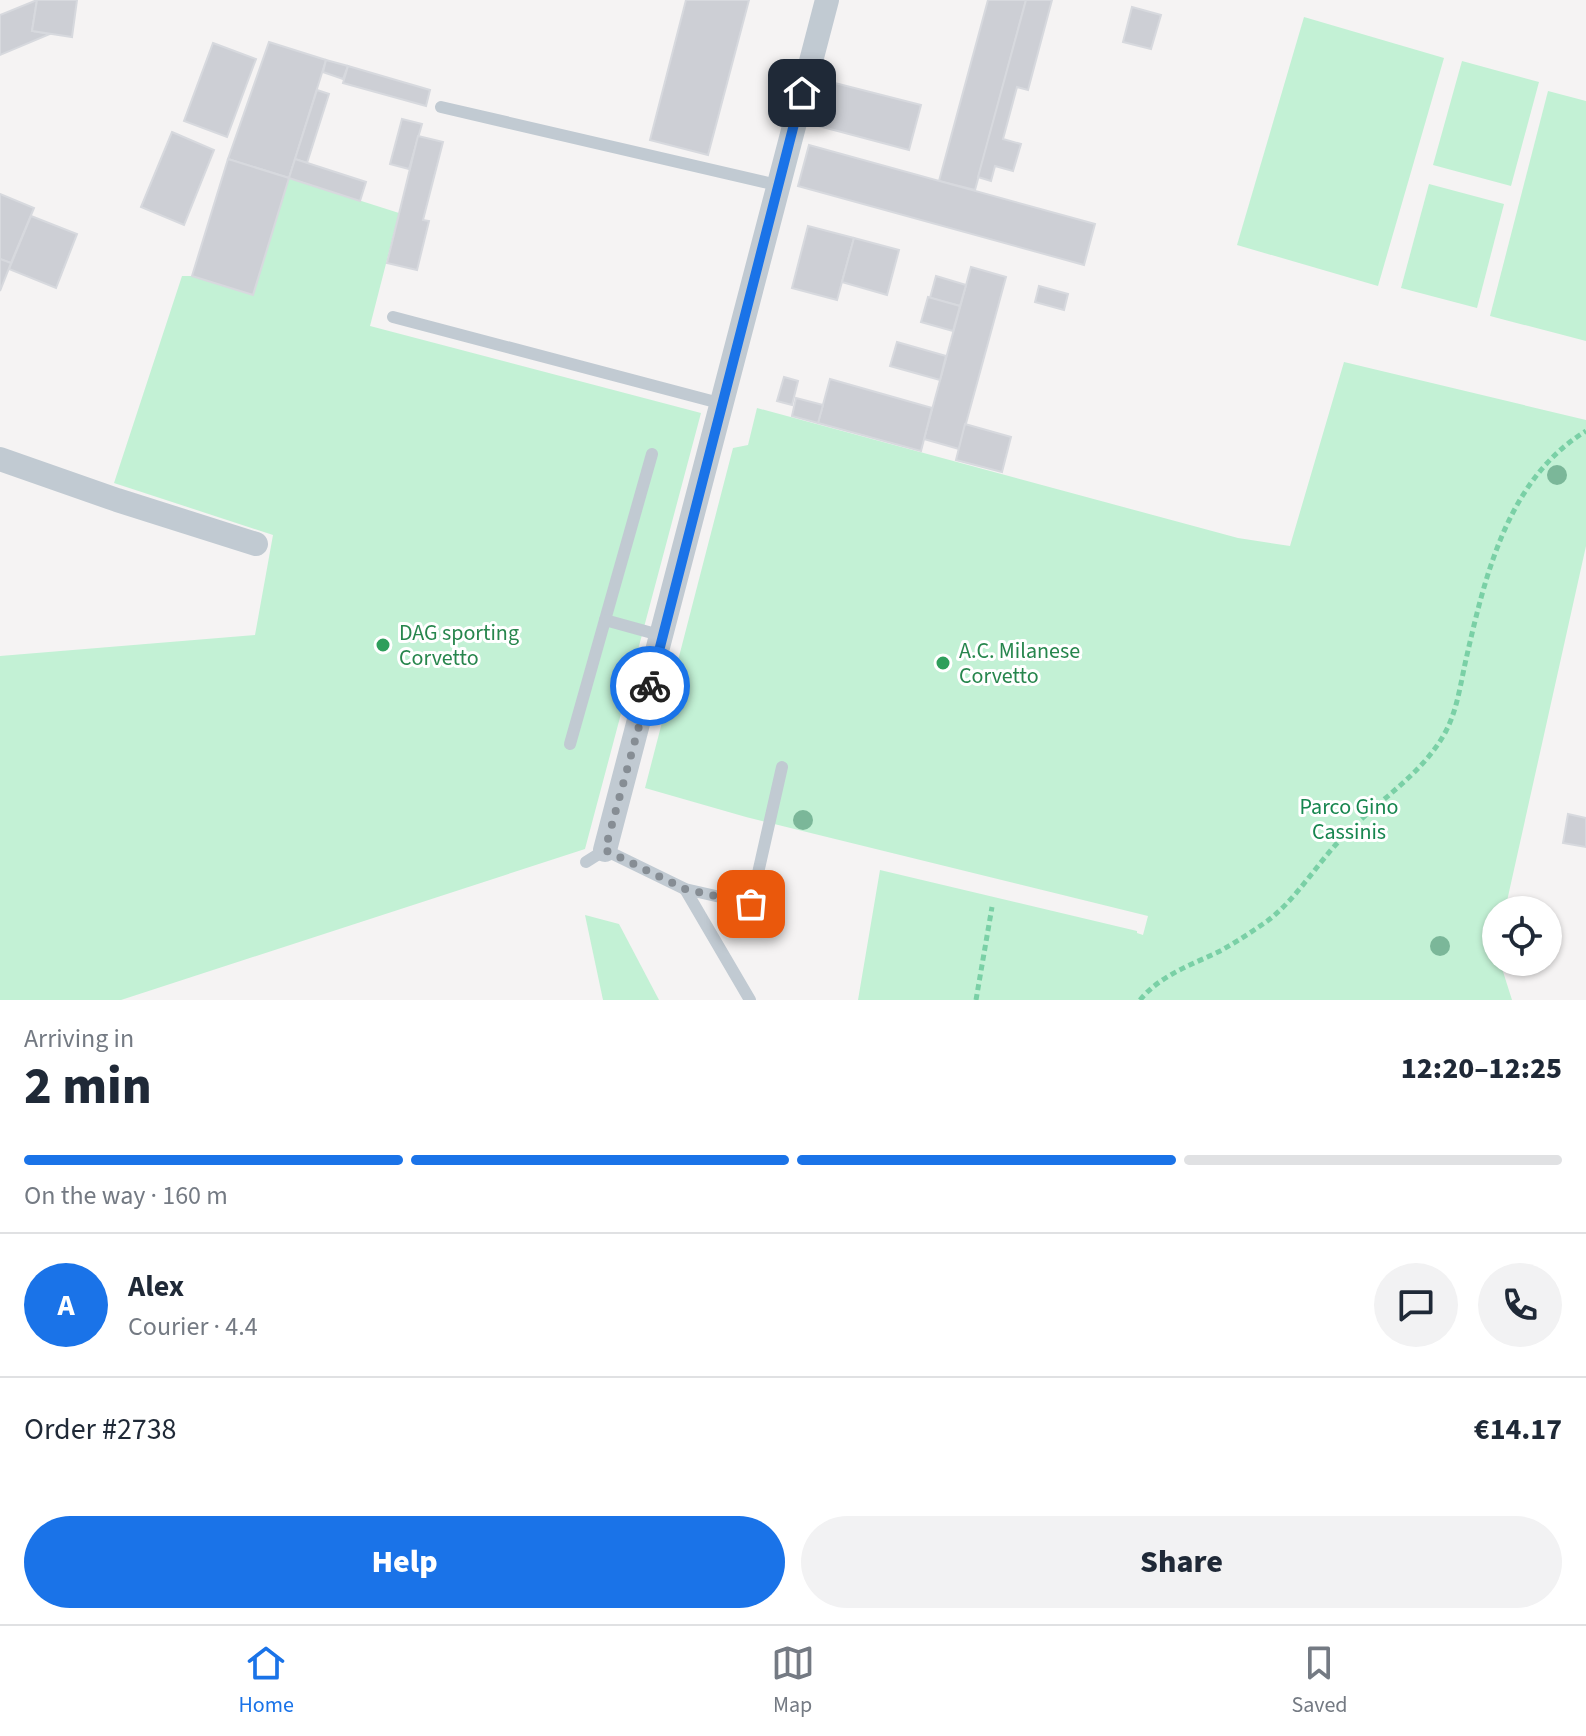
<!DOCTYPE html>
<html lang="en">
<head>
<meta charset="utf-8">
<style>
  body { margin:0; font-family:"Source Sans 3",sans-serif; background:#f2f2f3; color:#1f2937; height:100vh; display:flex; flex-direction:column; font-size:30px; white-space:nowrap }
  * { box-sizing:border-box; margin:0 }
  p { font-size:26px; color:#747a83 }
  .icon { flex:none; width:44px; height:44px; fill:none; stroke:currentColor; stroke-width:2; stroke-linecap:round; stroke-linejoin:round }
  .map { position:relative; height:1000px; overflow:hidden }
  .drawer { display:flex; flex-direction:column; background:#fff; flex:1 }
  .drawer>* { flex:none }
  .tools { position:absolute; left:1482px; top:896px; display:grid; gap:16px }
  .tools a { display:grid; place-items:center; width:80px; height:80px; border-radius:50%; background:#fff; box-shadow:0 2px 6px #0004; font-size:40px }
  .pin { position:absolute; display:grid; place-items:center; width:68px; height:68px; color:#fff; margin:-34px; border-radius:16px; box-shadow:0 4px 12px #0006 }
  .courier { position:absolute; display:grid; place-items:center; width:80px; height:80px; margin:-40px; border:6px solid #1a73e8; border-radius:50%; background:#fff; color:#222; box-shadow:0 2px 10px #0007 }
  .summary em { font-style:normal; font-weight:800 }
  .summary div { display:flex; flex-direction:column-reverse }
  .summary { display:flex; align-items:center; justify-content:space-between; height:136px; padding:0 24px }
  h1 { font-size:52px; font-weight:800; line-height:60px }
  .bar { display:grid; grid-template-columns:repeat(4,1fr); gap:12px 8px; align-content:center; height:96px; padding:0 24px }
  .bar i { height:10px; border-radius:6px; background:#e0e1e3 }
  .bar .current { background:#1a73e8 }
  .bar p { grid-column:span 4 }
  .line { display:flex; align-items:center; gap:20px; padding:0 24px; border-top:2px solid #e0e1e3 }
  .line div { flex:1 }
  .round { display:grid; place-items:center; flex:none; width:84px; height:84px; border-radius:42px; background:#f2f2f3 }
  .action { display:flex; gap:16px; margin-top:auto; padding:16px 24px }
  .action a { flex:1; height:92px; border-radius:48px; background:#1a73e8; color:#fff; font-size:32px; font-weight:800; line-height:92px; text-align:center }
  .action a+a { background:#f2f2f3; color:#1f2937 }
  .tab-bar { display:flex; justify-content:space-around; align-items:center; height:112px; border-top:2px solid #e0e1e3; background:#fff; font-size:22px; color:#747a83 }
  .tab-bar a { display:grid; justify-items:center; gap:4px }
  .tab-bar .current { color:#1a73e8 }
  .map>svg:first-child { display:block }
  .green { fill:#c3f1d5 }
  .building { fill:#cdcfd5; stroke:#d7d9de; stroke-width:2 }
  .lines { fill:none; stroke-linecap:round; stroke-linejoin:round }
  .path { stroke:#7ad0a6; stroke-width:5; stroke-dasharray:6 4; stroke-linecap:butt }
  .lane { stroke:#c1cad2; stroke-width:12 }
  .street { stroke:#c1cad2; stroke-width:24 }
  .tree { fill:#7bb799 }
  .done { stroke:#868d94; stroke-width:8; stroke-dasharray:0 14.4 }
  .route { stroke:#1a73e8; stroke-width:10 }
  .leisure-dot { fill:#2e9e5b; stroke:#fff; stroke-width:3 }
  .labels { text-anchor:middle; stroke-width:6; stroke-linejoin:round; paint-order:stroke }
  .leisure-label { font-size:22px; fill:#27864d; stroke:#fff; text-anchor:start }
  .park-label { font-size:22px; fill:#17864f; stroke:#fff }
</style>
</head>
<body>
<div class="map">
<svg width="1586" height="1000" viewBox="0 0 1586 1000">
  <rect width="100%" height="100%" fill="#f5f3f3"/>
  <!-- green -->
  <g class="green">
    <path d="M 1304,17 L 1444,58 L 1378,286 L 1237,245 Z"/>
    <path d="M 1462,61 L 1539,82 L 1511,186 L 1433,165 Z"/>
    <path d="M 1548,91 L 1586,101 L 1586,341 L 1490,316 Z"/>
    <path d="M 289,178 L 399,213 L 370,326 L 701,413 L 585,849 L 121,1000 L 0,1000 L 0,656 L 255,635 L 273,535 L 114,483 L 182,276 L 192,276 L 253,295 Z"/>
    <path d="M 1429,184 L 1504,204 L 1477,308 L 1401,288 Z"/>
    <path d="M 1344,362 L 1586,420 L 1586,546 L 1505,910 L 1496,910 L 1496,962 L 1500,962 L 1512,1000 L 858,1000 L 880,870 L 1137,931 L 1137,933 L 1143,935 L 1148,916 L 746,817 L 645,788 L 733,448 L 748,445 L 757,408 L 1238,538 L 1290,546 Z"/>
    <path d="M 585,915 L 619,924 L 659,1000 L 603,1000 Z"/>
  </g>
  <!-- building -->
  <g class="building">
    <path d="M 37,0 L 32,31 L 50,34 L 0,55 L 0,15 Z"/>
    <path d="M 37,0 L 77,0 L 72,37 L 32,31 Z"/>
    <path d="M 686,0 L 749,0 L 708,155 L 650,140 Z"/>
    <path d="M 988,0 L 1026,0 L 975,190 L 939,181 Z"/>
    <path d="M 1026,0 L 1052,0 L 1028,90 L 1017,87 L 1003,139 L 1021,144 L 1013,171 L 995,166 L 991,181 L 978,177 Z"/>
    <path d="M 1132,7 L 1161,15 L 1151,49 L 1123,42 Z"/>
    <path d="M 269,42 L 326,60 L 289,178 L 228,159 Z"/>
    <path d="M 213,43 L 256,59 L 227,137 L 184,121 Z"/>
    <path d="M 326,60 L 348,66 L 343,79 L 323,72 Z"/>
    <path d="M 348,66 L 430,90 L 426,106 L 343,83 Z"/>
    <path d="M 827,81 L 921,105 L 909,150 L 815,125 Z"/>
    <path d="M 317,90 L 329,94 L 307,163 L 295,159 Z"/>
    <path d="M 402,119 L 422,124 L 409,169 L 390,164 Z"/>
    <path d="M 172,132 L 214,150 L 184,225 L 141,207 Z"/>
    <path d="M 418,136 L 443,142 L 423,220 L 429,221 L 417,270 L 387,263 Z"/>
    <path d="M 809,145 L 1095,224 L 1084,265 L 798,186 Z"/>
    <path d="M 228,159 L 289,178 L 253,295 L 192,276 Z"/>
    <path d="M 295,159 L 366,182 L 360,201 L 289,178 Z"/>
    <path d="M 0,194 L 34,208 L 11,263 L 0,259 Z"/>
    <path d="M 31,216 L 77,234 L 56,288 L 9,269 Z"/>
    <path d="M 808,226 L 854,238 L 837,300 L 792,288 Z"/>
    <path d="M 854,238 L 899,250 L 887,295 L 842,282 Z"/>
    <path d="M 0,259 L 11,263 L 0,291 Z"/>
    <path d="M 971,267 L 1006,277 L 959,449 L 924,439 Z"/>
    <path d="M 936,276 L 966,285 L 960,306 L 930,298 Z"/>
    <path d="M 1039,286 L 1068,294 L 1064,310 L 1035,302 Z"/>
    <path d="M 928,297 L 960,306 L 953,331 L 921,322 Z"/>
    <path d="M 897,342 L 946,356 L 940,380 L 890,366 Z"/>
    <path d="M 784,377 L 798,381 L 792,405 L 777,401 Z"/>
    <path d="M 830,379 L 932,408 L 921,451 L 818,423 Z"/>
    <path d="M 796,398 L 823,405 L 818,423 L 792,416 Z"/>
    <path d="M 965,424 L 1011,437 L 1002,472 L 956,460 Z"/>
    <path d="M 1568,814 L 1586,818 L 1586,847 L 1563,843 Z"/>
  </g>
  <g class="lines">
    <!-- path -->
    <g class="path">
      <path d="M 976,1000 L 992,907"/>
      <path d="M 1140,1000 C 1160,975 1194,964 1222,950 C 1236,942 1250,933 1263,924 C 1294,903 1315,866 1341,839 C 1375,802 1422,776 1446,731 C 1458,708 1461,680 1467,655 C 1486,572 1509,478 1586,431"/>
    </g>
    <!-- lane -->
    <g class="lane">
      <path d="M 441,107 L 777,185"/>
      <path d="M 393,317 L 723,404"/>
      <path d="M 652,454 L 605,620 L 663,636"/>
      <path d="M 570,744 L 605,620"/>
      <path d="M 605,850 L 685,889 L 751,904 L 782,767"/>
      <path d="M 586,862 L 605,850"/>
      <path d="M 685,889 L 750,1000"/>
    </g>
    <!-- street -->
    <g class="street">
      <path d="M 0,459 L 117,500 L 256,544"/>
      <path d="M 605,850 L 827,0"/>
    </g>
  </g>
  <!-- trees -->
  <g class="tree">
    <circle cx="1557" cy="475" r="10"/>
    <circle cx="803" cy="820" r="10"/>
    <circle cx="1440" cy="946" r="10"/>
  </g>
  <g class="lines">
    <!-- done -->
    <path class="done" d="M 650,686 L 605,850 L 685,889 L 751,904"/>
    <!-- route -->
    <path class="route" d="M 650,686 L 802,93"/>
  </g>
  <!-- markers -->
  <g class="leisure-dot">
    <circle cx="383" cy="645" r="8"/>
    <circle cx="943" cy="663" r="8"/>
  </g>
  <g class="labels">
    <!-- leisure labels -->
    <g class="leisure-label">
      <text x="399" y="640">DAG sporting<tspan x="399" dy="25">Corvetto</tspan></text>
      <text x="959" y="658">A.C. Milanese<tspan x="959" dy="25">Corvetto</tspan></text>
    </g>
    <!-- park labels -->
    <g class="park-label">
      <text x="1349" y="814">Parco Gino<tspan x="1349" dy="25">Cassinis</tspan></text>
    </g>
  </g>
</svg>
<div class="tools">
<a><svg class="icon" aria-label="locate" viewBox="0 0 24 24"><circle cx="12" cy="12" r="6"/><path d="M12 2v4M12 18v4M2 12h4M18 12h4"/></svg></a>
</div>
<div class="pin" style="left:751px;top:904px;background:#ea580c"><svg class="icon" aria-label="bag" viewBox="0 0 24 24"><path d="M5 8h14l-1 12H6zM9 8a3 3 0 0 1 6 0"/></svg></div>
<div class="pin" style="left:802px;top:93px;background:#1f2937"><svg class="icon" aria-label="home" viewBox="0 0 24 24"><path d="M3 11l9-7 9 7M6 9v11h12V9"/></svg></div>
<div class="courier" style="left:650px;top:686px"><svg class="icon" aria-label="bike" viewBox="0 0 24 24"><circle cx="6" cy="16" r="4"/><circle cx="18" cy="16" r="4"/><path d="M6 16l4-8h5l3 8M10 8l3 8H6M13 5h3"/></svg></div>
</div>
<section class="drawer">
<div class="summary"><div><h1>2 min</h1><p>Arriving in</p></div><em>12:20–12:25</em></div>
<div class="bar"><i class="current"></i><i class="current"></i><i class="current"></i><i></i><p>On the way · 160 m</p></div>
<div class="line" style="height:144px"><b class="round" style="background:#1a73e8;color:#fff">A</b><div><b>Alex</b><p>Courier · 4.4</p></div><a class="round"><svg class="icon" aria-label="chat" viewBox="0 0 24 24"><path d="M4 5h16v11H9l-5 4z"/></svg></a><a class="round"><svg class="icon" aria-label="phone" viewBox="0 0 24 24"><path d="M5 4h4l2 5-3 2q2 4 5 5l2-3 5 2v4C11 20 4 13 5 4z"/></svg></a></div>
<div class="line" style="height:104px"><div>Order #2738</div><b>€14.17</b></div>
<div class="action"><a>Help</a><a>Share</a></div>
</section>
<nav class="tab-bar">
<a class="current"><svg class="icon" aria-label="home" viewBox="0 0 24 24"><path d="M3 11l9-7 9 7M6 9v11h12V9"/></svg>Home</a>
<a><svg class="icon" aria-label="map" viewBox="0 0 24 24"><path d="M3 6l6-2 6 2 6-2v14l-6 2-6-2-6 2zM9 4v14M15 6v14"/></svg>Map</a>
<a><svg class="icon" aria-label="saved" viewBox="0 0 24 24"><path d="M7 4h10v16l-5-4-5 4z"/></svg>Saved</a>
</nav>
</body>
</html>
